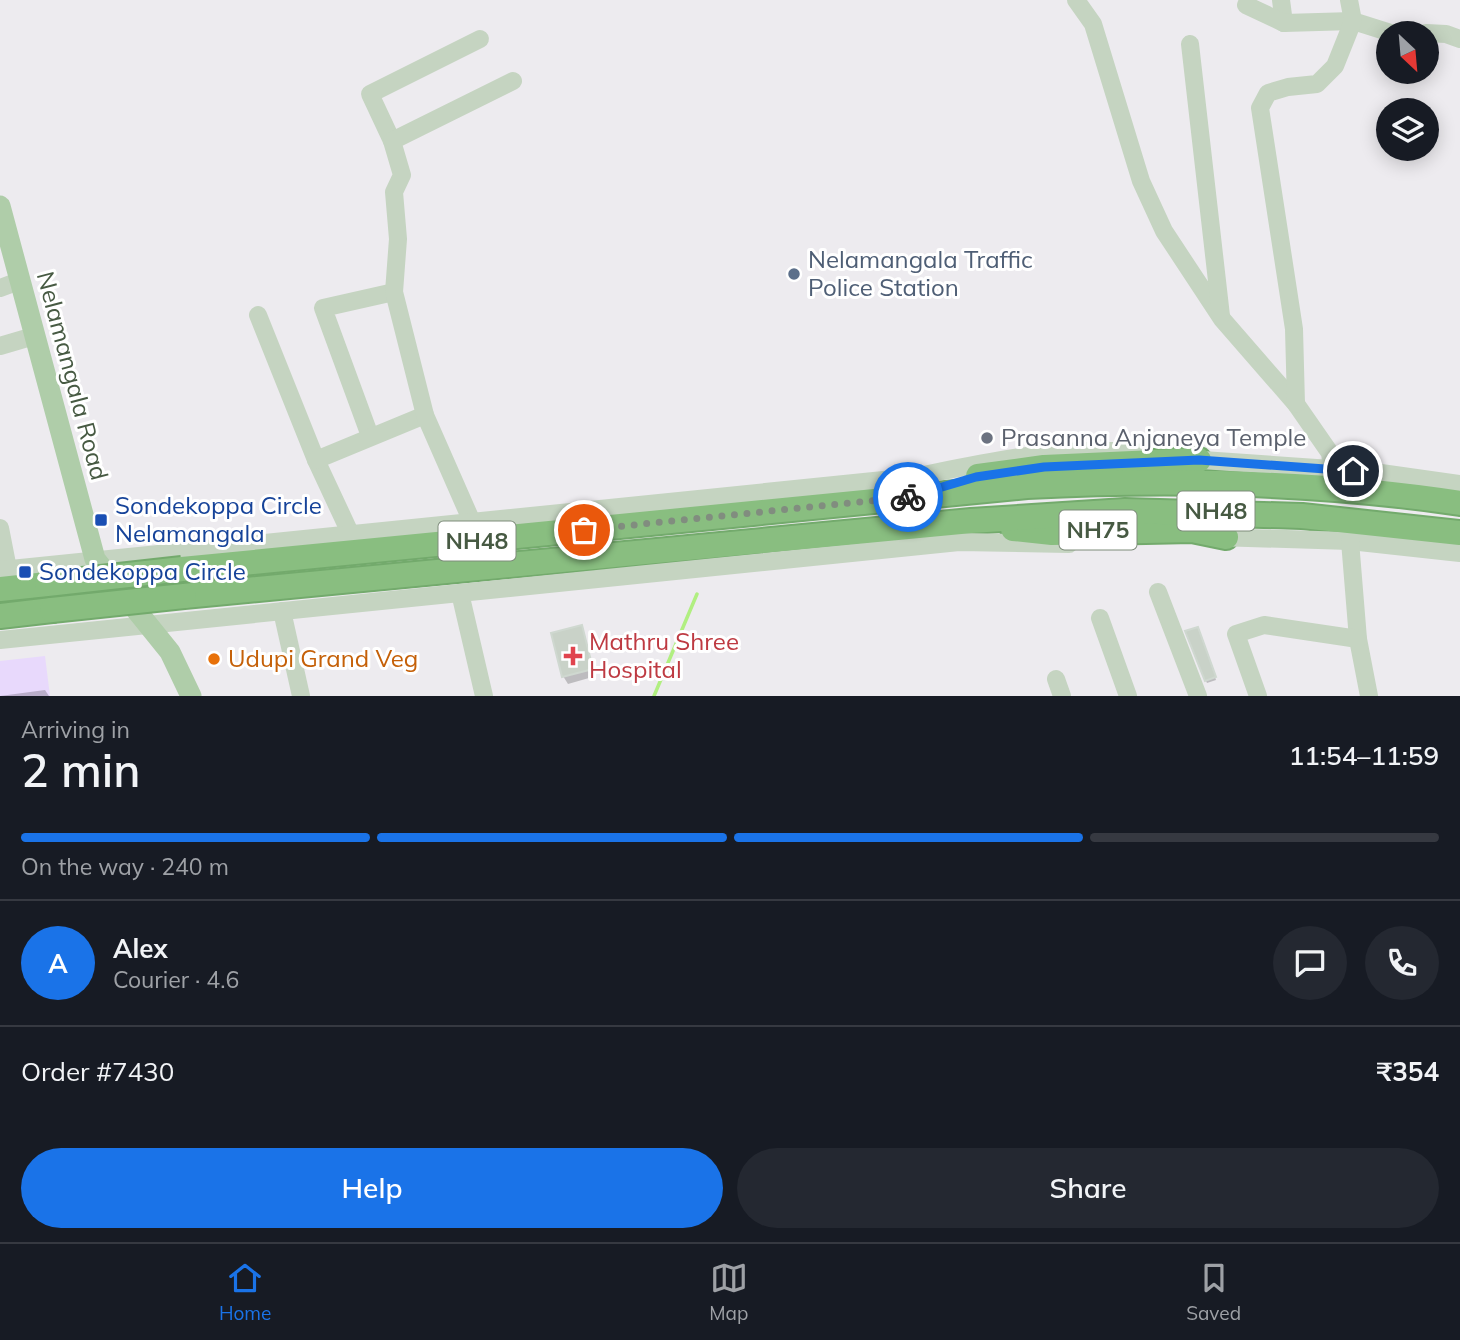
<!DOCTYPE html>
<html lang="en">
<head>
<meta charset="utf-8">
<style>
  body { margin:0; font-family:Mulish,sans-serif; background:#242831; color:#f1f3f6; height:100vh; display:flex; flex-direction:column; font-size:26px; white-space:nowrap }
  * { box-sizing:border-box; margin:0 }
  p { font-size:23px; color:#9ea1a6 }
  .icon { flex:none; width:38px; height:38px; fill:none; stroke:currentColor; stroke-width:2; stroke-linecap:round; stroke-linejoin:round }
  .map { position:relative; height:696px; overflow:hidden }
  .details { display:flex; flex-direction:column; background:#171b24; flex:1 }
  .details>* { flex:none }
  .needle { width:46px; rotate:154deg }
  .buttons { position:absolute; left:1376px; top:21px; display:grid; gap:14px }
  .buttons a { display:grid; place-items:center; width:63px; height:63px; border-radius:50%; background:#171b24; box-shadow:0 4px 18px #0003; font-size:35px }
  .pin { position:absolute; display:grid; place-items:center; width:60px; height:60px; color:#fff; margin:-30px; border:4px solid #fff; border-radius:50%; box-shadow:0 2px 7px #0007 }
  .courier { position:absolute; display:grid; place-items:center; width:70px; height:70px; margin:-35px; border:5px solid #1a73e8; border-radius:50%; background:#fff; color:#222; box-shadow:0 2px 9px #0007 }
  .head em { font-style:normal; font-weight:600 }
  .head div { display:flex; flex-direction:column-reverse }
  .head { display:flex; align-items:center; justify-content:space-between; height:119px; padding:0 21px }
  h1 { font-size:46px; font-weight:600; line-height:52px }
  .bar { display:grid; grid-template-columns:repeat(4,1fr); gap:10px 7px; align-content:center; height:84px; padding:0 21px }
  .bar i { height:9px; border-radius:5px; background:#363941 }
  .bar .on { background:#1a73e8 }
  .bar p { grid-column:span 4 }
  .line { display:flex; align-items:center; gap:18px; padding:0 21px; border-top:2px solid #363941 }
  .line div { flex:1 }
  .round { display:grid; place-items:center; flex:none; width:74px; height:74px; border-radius:37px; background:#242831 }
  .action { display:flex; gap:14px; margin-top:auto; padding:14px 21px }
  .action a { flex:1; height:80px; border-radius:42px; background:#1a73e8; color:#fff; font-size:28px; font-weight:600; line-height:80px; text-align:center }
  .action a+a { background:#242831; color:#f1f3f6 }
  .tabs { display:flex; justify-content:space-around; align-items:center; height:98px; border-top:2px solid #363941; background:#171b24; font-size:19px; color:#9ea1a6 }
  .tabs a { display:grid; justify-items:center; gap:4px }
  .tabs .on { color:#1a73e8 }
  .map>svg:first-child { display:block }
  .medical { fill:#e8d9fc }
  .shadow { fill:#0003 }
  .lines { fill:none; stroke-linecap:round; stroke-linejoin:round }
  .stream { stroke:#b1ef81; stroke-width:3.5 }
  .building { fill:#c9d2c8; stroke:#cfd8d0; stroke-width:2 }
  .highway-casing { stroke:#73aa6c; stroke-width:28 }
  .minor { stroke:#c5d4c1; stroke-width:18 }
  .major { stroke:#afcda9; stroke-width:21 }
  .highway { stroke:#89be80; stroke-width:24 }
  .highway-bridge-casing { stroke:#73aa6c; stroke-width:28; stroke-linecap:butt }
  .highway-bridge { stroke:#89be80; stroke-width:24 }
  .done { stroke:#818d7f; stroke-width:7; stroke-dasharray:0 12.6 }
  .route { stroke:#1a73e8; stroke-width:9 }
  .service-dot { fill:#5c6f8a; stroke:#fff; stroke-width:2.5 }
  .worship-dot { fill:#6b7280; stroke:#fff; stroke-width:2.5 }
  .transit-dot { fill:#1a4fb4; stroke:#fff; stroke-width:2.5 }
  .health-dot { fill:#e0444e; stroke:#fff; stroke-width:2.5 }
  .food-dot { fill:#e8710a; stroke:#fff; stroke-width:2.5 }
  .labels { text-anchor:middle; stroke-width:6; stroke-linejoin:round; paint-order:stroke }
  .shield { fill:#fff; stroke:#7e8c7b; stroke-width:2 }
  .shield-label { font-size:23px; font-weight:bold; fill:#475a43 }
  .service-label { font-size:24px; fill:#4e5e75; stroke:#fff; text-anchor:start }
  .street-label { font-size:24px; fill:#475a43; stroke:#fff }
  .worship-label { font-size:24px; fill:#5b616d; stroke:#fff; text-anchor:start }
  .transit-label { font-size:24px; fill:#164399; stroke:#fff; text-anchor:start }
  .health-label { font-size:24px; fill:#be3a42; stroke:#fff; text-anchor:start }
  .food-label { font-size:24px; fill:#c56008; stroke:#fff; text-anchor:start }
</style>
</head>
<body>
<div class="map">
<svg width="1460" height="696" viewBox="0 0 1460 696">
  <rect width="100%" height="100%" fill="#edebef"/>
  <!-- medical -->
  <path class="medical" d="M 45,656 L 50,696 L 0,696 L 0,661 Z"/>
  <!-- shadow -->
  <g class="shadow">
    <path d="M 581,627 L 596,676 L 568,684 L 563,676 Z"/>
    <path d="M 1199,631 L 1216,680 L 1207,683 L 1206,681 Z"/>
    <path d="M 45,690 L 49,696 L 0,696 Z"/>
  </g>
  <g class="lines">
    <!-- stream -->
    <path class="stream" d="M 654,696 L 697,594"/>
  </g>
  <!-- building -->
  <g class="building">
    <path d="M 582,625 L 593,669 L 562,677 L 551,633 Z"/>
    <path d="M 1198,627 L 1216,677 L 1205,681 L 1185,631 Z"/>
  </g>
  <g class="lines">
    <!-- highway casing -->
    <g class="highway-casing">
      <g id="highway">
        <path d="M 978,476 L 1044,467 L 1199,460"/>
        <path d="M 1013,529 L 1052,533 L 1192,530 L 1226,537"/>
        <path d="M 182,569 L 1027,486 C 1172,479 1316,481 1460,503"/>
        <path d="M 0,589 L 47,584"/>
        <path d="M 184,596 L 971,521 L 1125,511 L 1302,516 L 1460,533"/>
        <path d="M 0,616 L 52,610"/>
      </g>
    </g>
    <!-- minor -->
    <g class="minor">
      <path d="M 1076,0 L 1093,24 L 1141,181 L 1164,231 L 1222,319 L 1296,404 L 1330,453 L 1332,469"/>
      <path d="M 1281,0 L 1284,23"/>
      <path d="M 1246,5 L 1284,23 L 1353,21 L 1391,33 L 1414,33"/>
      <path d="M 1426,33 L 1446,34 L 1460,39"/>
      <path d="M 1190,44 L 1221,316"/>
      <path d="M 392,141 L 370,94 L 480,39"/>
      <path d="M 0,288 L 19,281"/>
      <path d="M 258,315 L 316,460 L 351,535"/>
      <path d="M 0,346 L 34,336"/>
      <path d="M 1296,404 L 1294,329 L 1260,108 L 1268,93 L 1288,87 L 1317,84 L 1335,66 L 1353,21 L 1349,0"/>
      <path d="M 370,436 L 323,308 L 394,292"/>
      <path d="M 1188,459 L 1374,472 L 1460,484"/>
      <path d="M 316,460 L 425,415"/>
      <path d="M 472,522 L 425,415 L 394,292 L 398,239 L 394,192 L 402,175 L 392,141 L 513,81"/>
      <path d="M 0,528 L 8,569"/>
      <path d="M 1216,537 L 1350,541 L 1460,553"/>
      <path d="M 1350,541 L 1358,639 L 1369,696"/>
      <path d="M 0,570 L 913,477 C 989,462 1065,444 1143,453"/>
      <path d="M 1158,592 L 1198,696"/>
      <path d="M 460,593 L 484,696"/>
      <path d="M 282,611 L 301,696"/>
      <path d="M 1100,618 L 1128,696"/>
      <path d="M 0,640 L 959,542 L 1069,544"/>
      <path d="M 1056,679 L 1062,696"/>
      <path d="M 1258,696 L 1236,634 L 1264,625 L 1358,639"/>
    </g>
    <!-- major -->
    <path class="major" d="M 0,206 L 95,559 L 170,652 L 191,696"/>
    <!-- highway -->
    <use href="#highway" class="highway"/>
    <!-- highway-bridge casing -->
    <g class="highway-bridge-casing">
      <g id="highway-bridge">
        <path d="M 47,584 L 182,569"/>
        <path d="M 52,610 L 184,596"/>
      </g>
    </g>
    <!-- highway-bridge -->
    <use href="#highway-bridge" class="highway-bridge"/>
  </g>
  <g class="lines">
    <!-- done -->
    <path class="done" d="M 584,530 L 908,497"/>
    <!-- route -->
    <path class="route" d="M 908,497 L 976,477 L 1044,467 L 1199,460 L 1353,471"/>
  </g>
  <!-- markers -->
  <circle class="service-dot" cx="794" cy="274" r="7"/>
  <circle class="worship-dot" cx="987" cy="438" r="7"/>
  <g class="transit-dot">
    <rect x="94" y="513" width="14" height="14" rx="3.5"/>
    <rect x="18" y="565" width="14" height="14" rx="3.5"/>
  </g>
  <path class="health-dot" d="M569.5 645.5h7v7h7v7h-7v7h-7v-7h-7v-7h7z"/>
  <circle class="food-dot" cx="214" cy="659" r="7"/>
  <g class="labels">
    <!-- shield labels -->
    <g class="shield">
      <rect x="1177.5" y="491.5" width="77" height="39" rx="5"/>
      <rect x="1059.5" y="510.5" width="77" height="39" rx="5"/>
      <rect x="438.5" y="521.5" width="77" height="39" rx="5"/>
    </g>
    <g class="shield-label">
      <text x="1216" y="519">NH48</text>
      <text x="1098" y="538">NH75</text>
      <text x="477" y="549">NH48</text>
    </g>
    <!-- service labels -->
    <g class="service-label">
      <text x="808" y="268">Nelamangala Traffic<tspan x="808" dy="28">Police Station</tspan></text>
    </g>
    <!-- street labels -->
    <g class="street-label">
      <text transform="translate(72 376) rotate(75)" y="8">Nelamangala Road</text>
    </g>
    <!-- worship labels -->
    <g class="worship-label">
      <text x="1001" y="446">Prasanna Anjaneya Temple</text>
    </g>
    <!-- transit labels -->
    <g class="transit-label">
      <text x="115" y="514">Sondekoppa Circle<tspan x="115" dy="28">Nelamangala</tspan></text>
      <text x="39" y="580">Sondekoppa Circle</text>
    </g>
    <!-- health labels -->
    <g class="health-label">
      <text x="589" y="650">Mathru Shree<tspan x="589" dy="28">Hospital</tspan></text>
    </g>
    <!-- food labels -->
    <g class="food-label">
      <text x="228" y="667">Udupi Grand Veg</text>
    </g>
  </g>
</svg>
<div class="buttons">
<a><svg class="needle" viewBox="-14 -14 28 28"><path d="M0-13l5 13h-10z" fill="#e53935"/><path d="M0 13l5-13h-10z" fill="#9ea1a6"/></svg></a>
<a><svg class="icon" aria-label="layers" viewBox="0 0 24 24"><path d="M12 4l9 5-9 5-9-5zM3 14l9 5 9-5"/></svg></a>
</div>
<div class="pin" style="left:584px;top:530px;background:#ea580c"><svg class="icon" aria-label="bag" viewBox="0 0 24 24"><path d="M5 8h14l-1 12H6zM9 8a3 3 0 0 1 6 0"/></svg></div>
<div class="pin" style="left:1353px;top:471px;background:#1f2937"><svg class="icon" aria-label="home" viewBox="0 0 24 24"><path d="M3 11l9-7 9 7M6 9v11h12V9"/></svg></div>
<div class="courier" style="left:908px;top:497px"><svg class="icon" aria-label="bike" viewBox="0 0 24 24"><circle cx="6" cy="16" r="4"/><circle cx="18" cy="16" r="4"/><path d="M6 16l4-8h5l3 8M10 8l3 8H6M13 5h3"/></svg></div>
</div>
<section class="details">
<div class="head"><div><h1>2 min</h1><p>Arriving in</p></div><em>11:54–11:59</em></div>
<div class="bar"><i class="on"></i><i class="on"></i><i class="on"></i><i></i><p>On the way · 240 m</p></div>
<div class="line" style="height:126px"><b class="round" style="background:#1a73e8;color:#fff">A</b><div><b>Alex</b><p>Courier · 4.6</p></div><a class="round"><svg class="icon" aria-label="chat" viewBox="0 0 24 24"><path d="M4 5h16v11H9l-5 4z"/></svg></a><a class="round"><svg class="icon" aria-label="phone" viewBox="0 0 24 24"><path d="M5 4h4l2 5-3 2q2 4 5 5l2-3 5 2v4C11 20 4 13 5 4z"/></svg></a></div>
<div class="line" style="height:91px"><div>Order #7430</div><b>₹354</b></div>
<div class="action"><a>Help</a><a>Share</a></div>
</section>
<nav class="tabs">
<a class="on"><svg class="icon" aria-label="home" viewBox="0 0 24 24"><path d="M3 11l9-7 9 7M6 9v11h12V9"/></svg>Home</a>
<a><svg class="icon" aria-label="map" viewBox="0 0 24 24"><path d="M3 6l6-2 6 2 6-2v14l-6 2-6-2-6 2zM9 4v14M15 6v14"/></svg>Map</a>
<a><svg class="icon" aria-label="saved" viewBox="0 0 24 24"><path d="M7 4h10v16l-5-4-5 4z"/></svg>Saved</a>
</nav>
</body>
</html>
